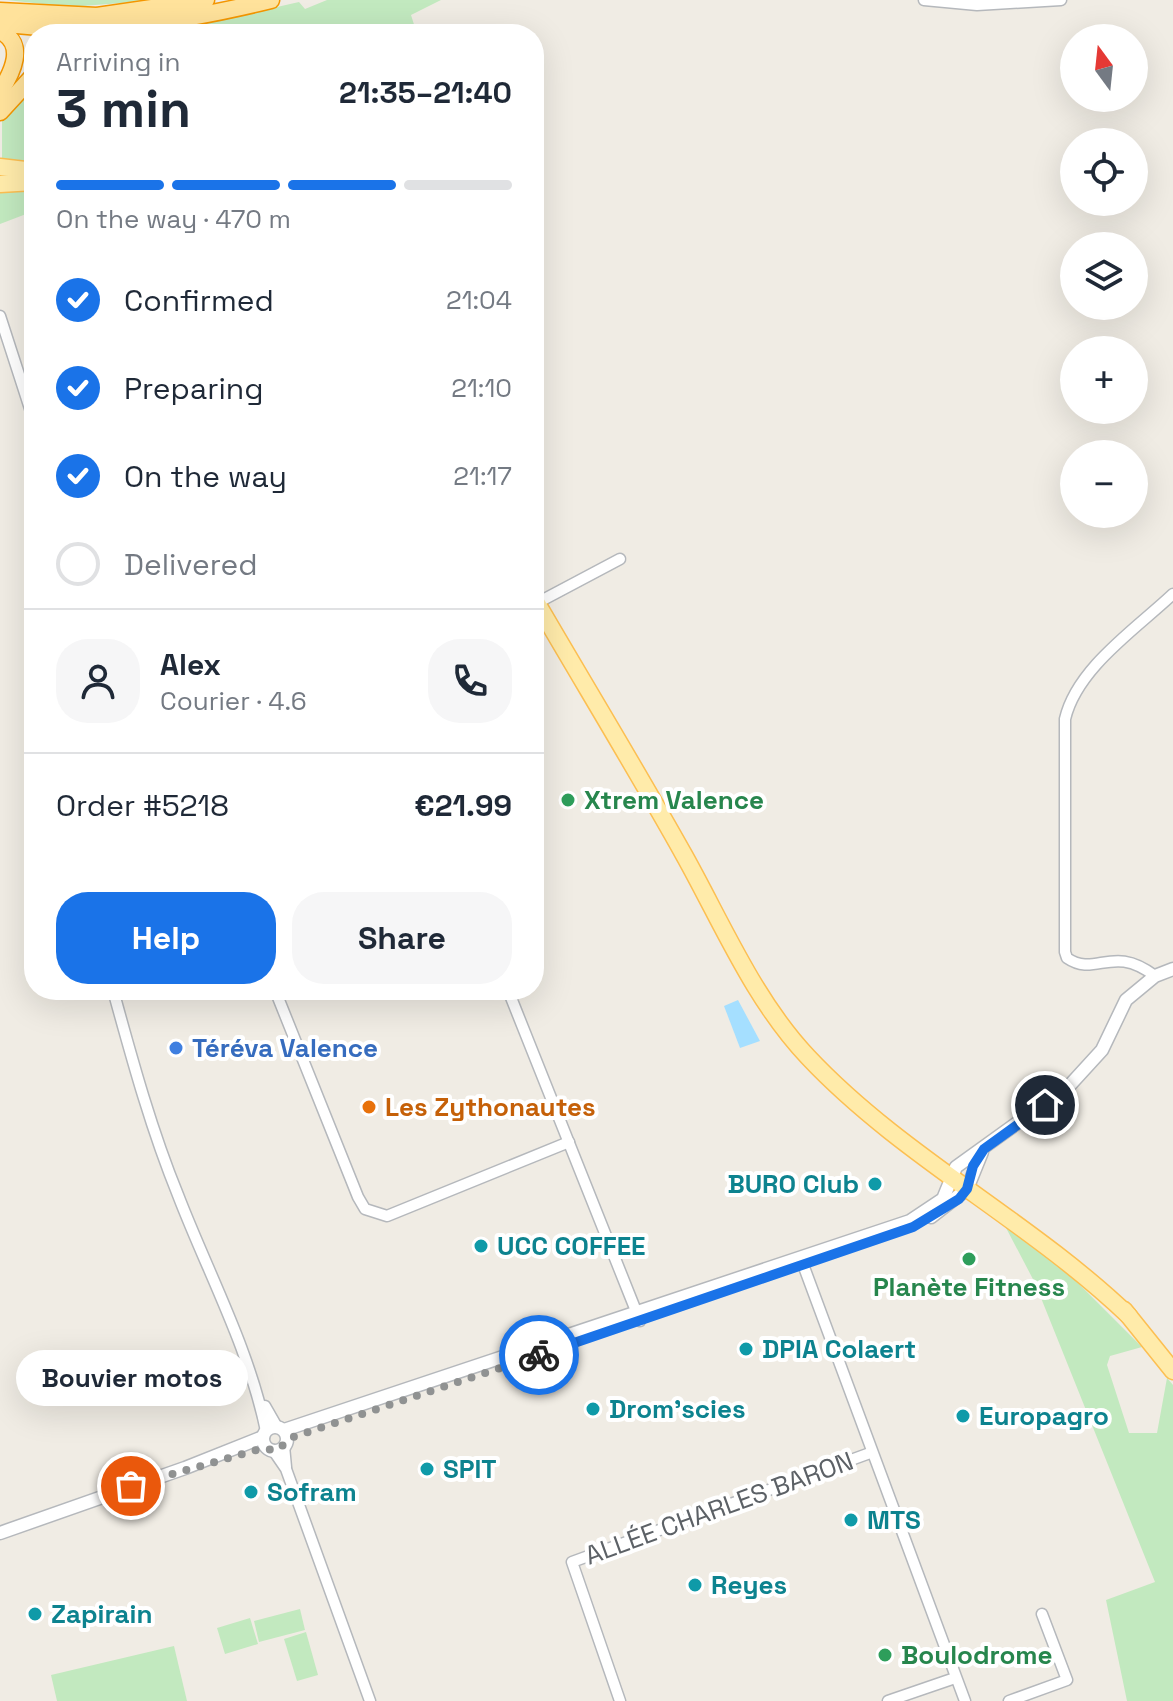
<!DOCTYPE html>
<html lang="en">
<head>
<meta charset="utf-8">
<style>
  body { margin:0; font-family:"Space Grotesk",sans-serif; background:#f6f6f7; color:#1f2937; height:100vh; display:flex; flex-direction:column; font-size:30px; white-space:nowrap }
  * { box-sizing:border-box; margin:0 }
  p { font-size:26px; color:#747a83 }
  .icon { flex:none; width:44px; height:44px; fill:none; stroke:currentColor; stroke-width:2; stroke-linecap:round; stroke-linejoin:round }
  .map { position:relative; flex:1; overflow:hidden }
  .side { position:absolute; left:24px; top:24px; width:520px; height:976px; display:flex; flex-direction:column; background:#fff; border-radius:32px; box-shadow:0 8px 32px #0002 }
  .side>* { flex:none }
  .needle { width:52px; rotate:345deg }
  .fabs { position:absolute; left:1060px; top:24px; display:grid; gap:16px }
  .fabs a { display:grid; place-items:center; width:88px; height:88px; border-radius:50%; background:#fff; box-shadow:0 8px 32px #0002; font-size:40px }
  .pin { position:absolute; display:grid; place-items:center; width:68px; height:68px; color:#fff; margin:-34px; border:4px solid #fff; border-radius:50%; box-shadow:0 2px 8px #0007 }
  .courier { position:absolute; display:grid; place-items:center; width:80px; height:80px; margin:-40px; border:6px solid #1a73e8; border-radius:50%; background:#fff; color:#222; box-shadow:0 2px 10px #0007 }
  .bubble { position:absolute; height:56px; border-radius:28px; background:#fff; box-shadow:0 8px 32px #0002; font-size:26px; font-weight:700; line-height:56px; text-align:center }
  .head em { font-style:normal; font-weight:700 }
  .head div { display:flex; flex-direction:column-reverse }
  .head { display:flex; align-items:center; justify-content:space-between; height:136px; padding:0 32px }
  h1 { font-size:52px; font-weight:700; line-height:60px }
  .bar { display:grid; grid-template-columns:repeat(4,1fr); gap:12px 8px; align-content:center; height:96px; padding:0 32px }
  .bar i { height:10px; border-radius:6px; background:#e0e1e3 }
  .bar .current { background:#1a73e8 }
  .bar p { grid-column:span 4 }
  .line { display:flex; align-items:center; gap:20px; padding:0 32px; border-top:2px solid #e0e1e3 }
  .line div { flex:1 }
  .round { display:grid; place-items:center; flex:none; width:84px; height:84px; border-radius:32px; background:#f6f6f7 }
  ol { padding:0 32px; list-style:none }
  li { display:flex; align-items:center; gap:24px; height:88px }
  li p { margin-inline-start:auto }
  li .icon { padding:8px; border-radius:50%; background:#1a73e8; color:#fff; stroke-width:4 }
  li:last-child { color:#747a83 }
  li i { width:44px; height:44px; border:4px solid #e0e1e3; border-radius:50% }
  .action { display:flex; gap:16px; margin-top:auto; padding:16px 32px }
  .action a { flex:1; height:92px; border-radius:32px; background:#1a73e8; color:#fff; font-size:32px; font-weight:700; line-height:92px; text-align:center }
  .action a+a { background:#f6f6f7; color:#1f2937 }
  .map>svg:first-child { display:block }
  .green { fill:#c2e9bf }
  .water { fill:#a5dfff }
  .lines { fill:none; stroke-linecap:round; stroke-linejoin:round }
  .minor-casing { stroke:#b5b8bc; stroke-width:13 }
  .tertiary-casing { stroke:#b5b8bc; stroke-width:15 }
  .primary-casing { stroke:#fcbf52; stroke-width:19 }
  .trunk-casing { stroke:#f49600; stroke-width:19 }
  .minor { stroke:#fff; stroke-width:10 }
  .tertiary { stroke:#fff; stroke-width:12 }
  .primary { stroke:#ffebaa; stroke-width:16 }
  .trunk { stroke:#ffe29b; stroke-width:16 }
  .done { stroke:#909292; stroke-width:8; stroke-dasharray:0 14.4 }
  .route { stroke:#1a73e8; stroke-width:10 }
  .leisure-dot { fill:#2e9e5b; stroke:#fff; stroke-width:3 }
  .shop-dot { fill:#3f7fe0; stroke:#fff; stroke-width:3 }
  .food-dot { fill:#e8710a; stroke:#fff; stroke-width:3 }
  .culture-dot { fill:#0f9aa8; stroke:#fff; stroke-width:3 }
  .labels { text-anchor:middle; stroke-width:8; stroke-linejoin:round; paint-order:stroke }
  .leisure-label { font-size:26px; font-weight:bold; fill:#27864d; stroke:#fff; text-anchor:start }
  .shop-label { font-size:26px; font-weight:bold; fill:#366cbe; stroke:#fff; text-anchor:start }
  .food-label { font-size:26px; font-weight:bold; fill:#c56008; stroke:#fff; text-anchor:start }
  .culture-label { font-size:26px; font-weight:bold; fill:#0d838f; stroke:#fff; text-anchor:start }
  .street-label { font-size:26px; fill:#5c6166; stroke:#fff }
</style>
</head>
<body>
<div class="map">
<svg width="1173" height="1701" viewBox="0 0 1173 1701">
  <rect width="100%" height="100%" fill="#f0ece4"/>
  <!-- green -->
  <g class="green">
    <path d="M 7,0 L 161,0 L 69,7 Z"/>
    <path d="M 327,0 L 441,0 L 411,15 L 417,34 L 157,34 L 299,2 L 305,9 Z"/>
    <path d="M 34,85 L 34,165 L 2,160 L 2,117 Z"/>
    <path d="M 34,187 L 34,211 L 0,224 L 0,189 Z"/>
    <path d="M 1004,1224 L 1062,1267 L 1142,1347 L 1110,1356 L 1107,1365 L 1129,1433 L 1157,1433 L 1167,1378 L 1173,1385 L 1173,1701 L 1127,1701 L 1106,1600 L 1155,1582 L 1035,1283 Z"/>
    <path d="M 300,1609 L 305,1630 L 259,1642 L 254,1621 Z"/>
    <path d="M 250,1618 L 258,1644 L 225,1654 L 217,1628 Z"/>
    <path d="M 306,1632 L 318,1675 L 297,1681 L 284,1639 Z"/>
    <path d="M 174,1646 L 187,1701 L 57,1701 L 51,1675 Z"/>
  </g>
  <!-- water -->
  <path class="water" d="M 738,1000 L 760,1041 L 740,1048 L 724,1006 Z"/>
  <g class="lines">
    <!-- minor casing -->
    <g class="minor-casing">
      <g id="minor">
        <path d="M 924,0 L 977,5 L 1061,0"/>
        <path d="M 0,316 L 34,421"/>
        <path d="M 537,603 L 620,559"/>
        <path d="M 1155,976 C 1112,943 1096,978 1067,958 L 1065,952 L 1065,719 C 1077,668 1136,629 1173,594"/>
        <path d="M 113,990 C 132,1059 151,1129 178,1195 C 208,1273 249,1348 266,1431"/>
        <path d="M 275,990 L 358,1197 L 365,1209 L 387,1216 L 569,1142"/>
        <path d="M 508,990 L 640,1321"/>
        <path d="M 801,1259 L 965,1701"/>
        <path d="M 265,1406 L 277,1427"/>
        <path d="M 284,1446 L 286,1467"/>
        <path d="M 273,1450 L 286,1469 L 370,1701"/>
        <path d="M 620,1701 L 572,1562 L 870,1453"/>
        <path d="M 888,1701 L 955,1678"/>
        <path d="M 1009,1701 L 1067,1680 L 1042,1614"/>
      </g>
    </g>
    <!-- tertiary casing -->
    <g class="tertiary-casing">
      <g id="tertiary">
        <path d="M 931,1217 L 967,1189 L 982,1152"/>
        <circle cx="275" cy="1439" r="12"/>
        <path d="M 284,1430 L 910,1221 L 943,1199 L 956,1167 L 1070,1085 L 1102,1050 L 1126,1000 L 1155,976 L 1173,969"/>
        <path d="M 0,1533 L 185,1468 L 263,1437"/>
      </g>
    </g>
    <!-- primary casing -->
    <g class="primary-casing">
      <g id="primary">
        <path d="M 0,167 L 34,171"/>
        <path d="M 0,184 L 34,182"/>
        <path d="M 534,598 C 584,684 636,769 684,855 C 722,923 754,1000 808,1057 C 902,1157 1030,1221 1129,1316"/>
        <path d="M 1124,1310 L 1173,1371"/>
      </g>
    </g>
    <!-- trunk casing -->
    <g class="trunk-casing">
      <g id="trunk">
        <path d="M 0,11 L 97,16 L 206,0"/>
        <path d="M 0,23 C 91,36 182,22 271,0"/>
        <path d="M 0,31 C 27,44 12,73 0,92"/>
        <path d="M 0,112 L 34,75"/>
      </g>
    </g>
    <!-- minor -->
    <use href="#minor" class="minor"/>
    <!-- tertiary -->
    <use href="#tertiary" class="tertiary"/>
    <!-- primary -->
    <use href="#primary" class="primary"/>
    <!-- trunk -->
    <use href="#trunk" class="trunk"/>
  </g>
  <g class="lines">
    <!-- done -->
    <path class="done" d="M 131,1486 L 260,1449 L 277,1450 L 293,1437 L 539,1355"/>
    <!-- route -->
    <path class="route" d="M 539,1355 L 913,1227 L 959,1199 L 967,1189 L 973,1166 L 984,1149 L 1045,1105"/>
  </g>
  <!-- markers -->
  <g class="leisure-dot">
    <circle cx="568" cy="800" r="8"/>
    <circle cx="969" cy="1259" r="8"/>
    <circle cx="885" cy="1655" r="8"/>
  </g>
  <circle class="shop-dot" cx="176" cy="1048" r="8"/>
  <circle class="food-dot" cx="369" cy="1107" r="8"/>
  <g class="culture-dot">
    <circle cx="875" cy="1184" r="8"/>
    <circle cx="481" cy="1246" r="8"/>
    <circle cx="746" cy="1349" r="8"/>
    <circle cx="593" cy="1409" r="8"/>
    <circle cx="963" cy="1416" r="8"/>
    <circle cx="427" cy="1469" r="8"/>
    <circle cx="251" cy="1492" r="8"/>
    <circle cx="851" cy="1520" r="8"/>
    <circle cx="695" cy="1585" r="8"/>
    <circle cx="35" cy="1614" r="8"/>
  </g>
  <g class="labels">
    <!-- leisure labels -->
    <g class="leisure-label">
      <text x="584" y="809">Xtrem Valence</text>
      <text x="969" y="1296" text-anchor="middle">Planète Fitness</text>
      <text x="901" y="1664">Boulodrome</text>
    </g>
    <!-- shop labels -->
    <g class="shop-label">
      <text x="192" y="1057">Téréva Valence</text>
    </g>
    <!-- food labels -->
    <g class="food-label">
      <text x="385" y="1116">Les Zythonautes</text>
    </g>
    <!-- culture labels -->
    <g class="culture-label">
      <text x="859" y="1193" text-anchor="end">BURO Club</text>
      <text x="497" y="1255">UCC COFFEE</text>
      <text x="762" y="1358">DPIA Colaert</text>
      <text x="609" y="1418">Drom'scies</text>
      <text x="979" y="1425">Europagro</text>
      <text x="443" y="1478">SPIT</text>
      <text x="267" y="1501">Sofram</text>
      <text x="867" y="1529">MTS</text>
      <text x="711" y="1594">Reyes</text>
      <text x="51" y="1623">Zapirain</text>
    </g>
    <!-- street labels -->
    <g class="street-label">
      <text transform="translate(719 1508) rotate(-20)" y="9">ALLÉE CHARLES BARON</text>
    </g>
  </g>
</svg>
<div class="fabs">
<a><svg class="needle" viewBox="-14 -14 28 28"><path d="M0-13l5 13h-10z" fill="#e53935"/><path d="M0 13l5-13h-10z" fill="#747a83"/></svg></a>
<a><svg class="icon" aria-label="locate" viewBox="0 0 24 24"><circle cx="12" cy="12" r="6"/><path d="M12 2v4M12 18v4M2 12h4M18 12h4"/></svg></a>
<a><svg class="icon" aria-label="layers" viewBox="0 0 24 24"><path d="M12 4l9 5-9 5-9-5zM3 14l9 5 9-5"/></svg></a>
<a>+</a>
<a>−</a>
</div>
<div class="pin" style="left:131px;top:1486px;background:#ea580c"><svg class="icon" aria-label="bag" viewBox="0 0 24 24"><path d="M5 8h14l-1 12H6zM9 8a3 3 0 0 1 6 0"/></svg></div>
<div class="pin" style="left:1045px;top:1105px;background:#1f2937"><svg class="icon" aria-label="home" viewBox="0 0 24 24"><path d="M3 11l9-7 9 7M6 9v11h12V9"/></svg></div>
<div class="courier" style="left:539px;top:1355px"><svg class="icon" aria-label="bike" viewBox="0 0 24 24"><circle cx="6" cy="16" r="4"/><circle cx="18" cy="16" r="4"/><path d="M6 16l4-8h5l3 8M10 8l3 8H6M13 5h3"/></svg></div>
<div class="bubble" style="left:16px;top:1350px;width:232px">Bouvier motos</div>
<section class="side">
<div class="head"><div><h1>3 min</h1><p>Arriving in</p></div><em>21:35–21:40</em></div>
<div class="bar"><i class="current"></i><i class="current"></i><i class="current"></i><i></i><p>On the way · 470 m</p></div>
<ol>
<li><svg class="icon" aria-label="check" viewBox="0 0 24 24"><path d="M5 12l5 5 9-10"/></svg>Confirmed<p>21:04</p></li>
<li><svg class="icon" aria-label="check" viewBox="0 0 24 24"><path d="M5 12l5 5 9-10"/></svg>Preparing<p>21:10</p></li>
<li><svg class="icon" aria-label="check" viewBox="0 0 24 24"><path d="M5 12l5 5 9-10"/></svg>On the way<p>21:17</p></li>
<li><i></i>Delivered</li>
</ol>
<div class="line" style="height:144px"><a class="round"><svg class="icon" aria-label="person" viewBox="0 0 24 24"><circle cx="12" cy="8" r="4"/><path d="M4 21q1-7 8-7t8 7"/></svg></a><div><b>Alex</b><p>Courier · 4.6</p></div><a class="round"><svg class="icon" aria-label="phone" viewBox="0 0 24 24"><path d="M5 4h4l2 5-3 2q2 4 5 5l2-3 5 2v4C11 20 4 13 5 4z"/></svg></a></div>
<div class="line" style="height:104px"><div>Order #5218</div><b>€21.99</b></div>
<div class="action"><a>Help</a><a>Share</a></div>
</section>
</div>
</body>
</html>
